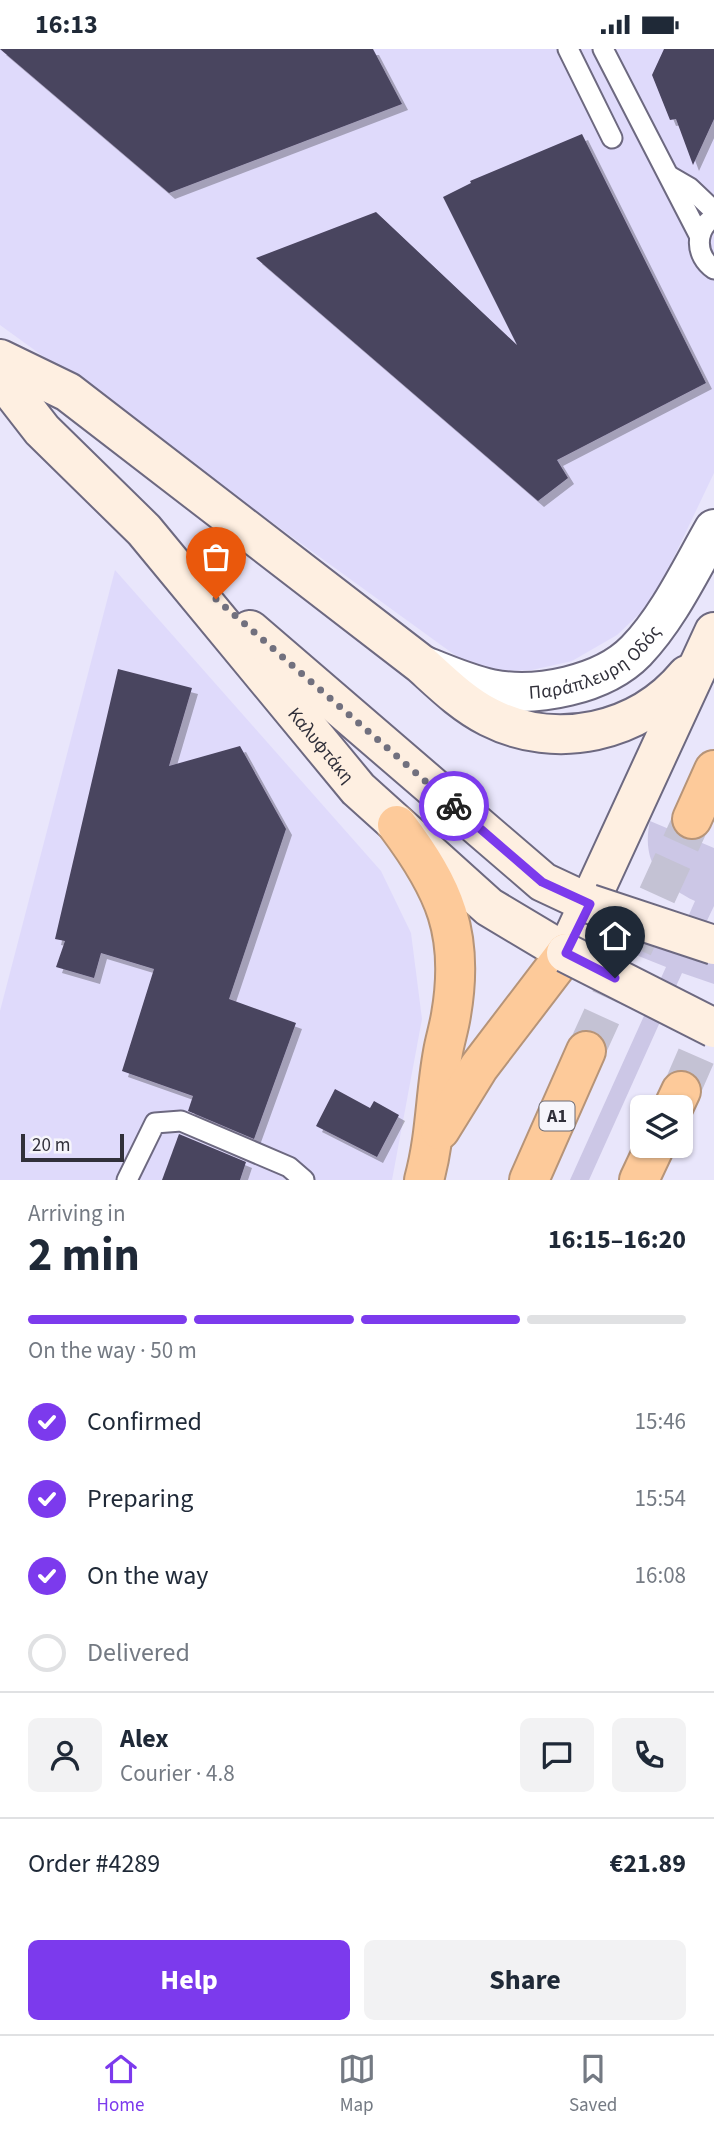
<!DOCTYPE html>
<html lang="en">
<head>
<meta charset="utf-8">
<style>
  body { margin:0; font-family:"Source Sans 3",sans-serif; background:#f2f2f3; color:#1f2937; height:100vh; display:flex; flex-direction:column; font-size:26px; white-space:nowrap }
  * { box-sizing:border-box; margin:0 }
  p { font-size:23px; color:#747a83 }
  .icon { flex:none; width:38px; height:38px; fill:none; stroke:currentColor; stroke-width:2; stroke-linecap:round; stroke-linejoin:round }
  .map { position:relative; height:1131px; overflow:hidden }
  .sheet { display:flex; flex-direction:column; background:#fff; flex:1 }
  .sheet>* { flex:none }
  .fabs { position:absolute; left:630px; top:1046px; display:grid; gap:14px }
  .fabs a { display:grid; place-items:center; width:63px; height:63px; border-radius:10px; background:#fff; box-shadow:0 2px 5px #0004; font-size:35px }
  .scale { position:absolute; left:21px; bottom:18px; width:103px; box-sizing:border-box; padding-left:7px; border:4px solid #31303a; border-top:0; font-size:19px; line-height:24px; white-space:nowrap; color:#31303a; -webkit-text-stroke:5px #f6f5fb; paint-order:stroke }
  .pin { position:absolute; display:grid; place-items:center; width:60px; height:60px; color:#fff; margin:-72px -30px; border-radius:50% 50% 50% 0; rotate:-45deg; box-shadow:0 0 7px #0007 }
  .pin .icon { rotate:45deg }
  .courier { position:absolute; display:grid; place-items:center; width:70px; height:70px; margin:-35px; border:5px solid #7c3aed; border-radius:50%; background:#fff; color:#222; box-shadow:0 2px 9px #0007 }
  .head em { font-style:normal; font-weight:700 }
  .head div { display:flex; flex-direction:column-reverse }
  .head { display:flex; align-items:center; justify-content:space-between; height:119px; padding:0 28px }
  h1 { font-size:46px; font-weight:700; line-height:52px }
  .bar { display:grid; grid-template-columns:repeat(4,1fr); gap:10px 7px; align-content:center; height:84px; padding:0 28px }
  .bar i { height:9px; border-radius:5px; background:#e0e1e3 }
  .bar .on { background:#7c3aed }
  .bar p { grid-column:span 4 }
  .line { display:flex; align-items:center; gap:18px; padding:0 28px; border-top:2px solid #e0e1e3 }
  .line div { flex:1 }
  .round { display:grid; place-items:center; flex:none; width:74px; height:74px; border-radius:10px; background:#f2f2f3 }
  ol { padding:0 28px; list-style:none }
  li { display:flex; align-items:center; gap:21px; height:77px }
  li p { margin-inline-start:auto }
  li .icon { padding:7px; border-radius:50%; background:#7c3aed; color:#fff; stroke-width:4 }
  li:last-child { color:#747a83 }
  li i { width:38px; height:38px; border:4px solid #e0e1e3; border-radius:50% }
  .cta { display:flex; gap:14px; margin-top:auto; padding:14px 28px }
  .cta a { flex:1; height:80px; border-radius:10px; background:#7c3aed; color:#fff; font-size:28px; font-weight:700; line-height:80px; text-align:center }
  .cta a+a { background:#f2f2f3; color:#1f2937 }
  .status { display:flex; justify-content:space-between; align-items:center; height:49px; padding:0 35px; background:#fff; direction:ltr }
  .status svg { height:19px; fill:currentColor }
  .tab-bar { display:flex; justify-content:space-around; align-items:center; height:98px; border-top:2px solid #e0e1e3; background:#fff; font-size:19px; color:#747a83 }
  .tab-bar a { display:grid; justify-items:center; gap:4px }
  .tab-bar .on { color:#7c3aed }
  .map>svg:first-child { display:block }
  .built { fill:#dfdafb }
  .green { fill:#ccc7e6 }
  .building { fill:#4a445f; filter:url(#shadow) }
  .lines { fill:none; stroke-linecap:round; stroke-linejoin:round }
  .motorway-tunnel { stroke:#c4c2d4; stroke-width:38; stroke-dasharray:38 19; stroke-linecap:butt }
  .service-casing { stroke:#6d6980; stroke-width:23 }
  .tertiary-casing { stroke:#6d6980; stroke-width:42 }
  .secondary-casing { stroke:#6d6980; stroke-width:42 }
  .motorway-casing { stroke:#b69478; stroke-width:42 }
  .service { stroke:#fff; stroke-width:19 }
  .tertiary { stroke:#fff; stroke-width:38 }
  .secondary { stroke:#feefe1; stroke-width:38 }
  .motorway { stroke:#fdca9a; stroke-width:38 }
  .secondary-bridge-casing { stroke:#6d6980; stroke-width:42; stroke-linecap:butt }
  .secondary-bridge { stroke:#feefe1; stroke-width:38 }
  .done { stroke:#71707e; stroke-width:7; stroke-dasharray:0 12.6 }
  .route { stroke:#7c3aed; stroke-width:9 }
  .labels { text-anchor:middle; stroke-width:7; stroke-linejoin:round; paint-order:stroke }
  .shield { fill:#f6f5fb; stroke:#6c6b74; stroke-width:2 }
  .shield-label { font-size:18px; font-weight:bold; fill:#31303a }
  .street-label { font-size:19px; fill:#31303a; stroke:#f6f5fb }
</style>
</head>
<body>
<div class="status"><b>16:13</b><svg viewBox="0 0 49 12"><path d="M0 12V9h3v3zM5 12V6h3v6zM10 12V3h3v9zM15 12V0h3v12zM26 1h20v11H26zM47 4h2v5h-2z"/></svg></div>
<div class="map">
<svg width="714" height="1131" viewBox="0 0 714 1131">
  <defs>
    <filter id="shadow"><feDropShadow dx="6" dy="6" stdDeviation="0" flood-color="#0004"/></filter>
  </defs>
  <rect width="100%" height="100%" fill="#e9e6fb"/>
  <!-- built -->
  <g class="built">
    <path d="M 0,0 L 714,0 L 714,424 L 653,552 L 617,586 L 572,612 L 532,621 L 495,622 L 463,612 L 0,276 Z"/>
    <path d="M 115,521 L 381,822 L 411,884 L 422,970 L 392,1131 L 0,1131 L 0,962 Z"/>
  </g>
  <!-- green -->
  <path class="green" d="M 650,772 L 714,799 L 714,857 L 690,907 L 714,911 L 714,935 L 682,924 L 589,1131 L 570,1131 L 666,918 L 636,906 L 634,890 L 673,902 L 695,852 C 660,835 641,812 650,772 Z"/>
  <!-- building -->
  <g class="building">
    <path d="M 0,0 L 373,0 L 402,55 L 169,144 Z"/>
    <path d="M 664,0 L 714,0 L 714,70 L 693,116 L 676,70 L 670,71 L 652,26 Z"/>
    <path d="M 582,85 L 706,334 L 557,411 L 568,429 L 538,452 L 256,209 L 376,163 L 517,296 L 443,148 L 471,134 L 470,132 Z"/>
    <path d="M 118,620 L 192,639 L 169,717 L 240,697 L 286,780 L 229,950 L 296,974 L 254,1090 L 188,1062 L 193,1047 L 122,1022 L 154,920 L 101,904 L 94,929 L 56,918 L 65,892 L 55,890 Z"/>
    <path d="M 335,1040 L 370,1059 L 374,1052 L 399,1066 L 377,1108 L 316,1077 Z"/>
    <path d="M 179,1085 L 246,1113 L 240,1131 L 162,1131 Z"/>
  </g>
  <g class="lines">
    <!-- motorway-tunnel -->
    <g class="motorway-tunnel">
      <path d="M 586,1002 L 692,770"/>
      <path d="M 681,1042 L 714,966"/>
    </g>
    <!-- service casing -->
    <g class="service-casing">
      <g id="service">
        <path d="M 568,0 L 612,89"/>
        <path d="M 603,0 L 699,186"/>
        <path d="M 671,128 L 690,139 L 714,162"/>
        <path d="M 714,168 C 694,181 695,207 714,220"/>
        <path d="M 127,1131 L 155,1074 L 181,1072 L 289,1118 L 304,1131"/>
      </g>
    </g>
    <!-- tertiary casing -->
    <g class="tertiary-casing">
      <g id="tertiary">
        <path id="s1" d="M 425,617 C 447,626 468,635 491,640 C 536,649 603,636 636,602 C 668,569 691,520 714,480"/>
      </g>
    </g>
    <!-- secondary casing -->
    <g class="secondary-casing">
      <g id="secondary">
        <path d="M 0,310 L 68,343 L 421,615 C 442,634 463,655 489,668 C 556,702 639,684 687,626"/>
        <path id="s2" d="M 0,327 L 42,381 L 144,481 L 358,740 L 489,858 L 566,904 L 714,583"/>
        <path d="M 250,581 L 543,833 L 590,855"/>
      </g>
    </g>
    <!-- motorway casing -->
    <g class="motorway-casing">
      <g id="motorway">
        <path d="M 692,770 L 714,721"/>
        <path d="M 397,776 C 445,840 465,885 451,966 C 449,979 445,991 443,1003 C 435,1047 436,1087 424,1131"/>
        <path d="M 673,1059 L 681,1042"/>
        <path d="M 440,1081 L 479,1018 L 566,904"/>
        <path d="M 529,1131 L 586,1002"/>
        <path d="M 639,1131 L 655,1097"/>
      </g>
    </g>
    <!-- service -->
    <use href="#service" class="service"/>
    <!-- tertiary -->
    <use href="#tertiary" class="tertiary"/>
    <!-- secondary -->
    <use href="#secondary" class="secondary"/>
    <!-- motorway -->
    <use href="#motorway" class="motorway"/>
    <!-- secondary-bridge casing -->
    <g class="secondary-bridge-casing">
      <g id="secondary-bridge">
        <path d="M 590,855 L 714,896"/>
        <path d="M 566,904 L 714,979"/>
      </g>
    </g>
    <!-- secondary-bridge -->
    <use href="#secondary-bridge" class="secondary-bridge"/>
  </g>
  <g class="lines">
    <!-- done -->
    <path class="done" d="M 216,550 L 454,757"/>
    <!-- route -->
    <path class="route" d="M 454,757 L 542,833 L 590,855 L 566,904 L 615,929"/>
  </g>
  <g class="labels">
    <!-- shield labels -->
    <rect class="shield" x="539.5" y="1052.5" width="35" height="29" rx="5"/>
    <g class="shield-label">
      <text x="557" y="1073">Α1</text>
    </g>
    <!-- street labels -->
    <g class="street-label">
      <text dy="7" stroke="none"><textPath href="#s1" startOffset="182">Παράπλευρη Οδός</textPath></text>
      <text dy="7" stroke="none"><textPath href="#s2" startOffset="490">Καλυφτάκη</textPath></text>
    </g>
  </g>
</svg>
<div class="fabs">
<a><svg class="icon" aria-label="layers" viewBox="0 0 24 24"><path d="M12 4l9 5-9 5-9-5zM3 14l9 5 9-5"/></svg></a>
</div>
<div class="scale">20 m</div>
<div class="pin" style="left:216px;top:550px;background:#ea580c"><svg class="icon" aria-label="bag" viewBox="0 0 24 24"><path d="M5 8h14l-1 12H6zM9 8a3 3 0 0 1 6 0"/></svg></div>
<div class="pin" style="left:615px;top:929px;background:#1f2937"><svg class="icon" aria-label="home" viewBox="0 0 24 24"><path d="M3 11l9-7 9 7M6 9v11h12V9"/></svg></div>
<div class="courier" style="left:454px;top:757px"><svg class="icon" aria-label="bike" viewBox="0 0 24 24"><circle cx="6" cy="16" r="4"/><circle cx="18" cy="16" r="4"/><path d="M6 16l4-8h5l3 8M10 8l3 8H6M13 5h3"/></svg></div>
</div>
<section class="sheet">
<div class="head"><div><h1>2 min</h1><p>Arriving in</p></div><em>16:15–16:20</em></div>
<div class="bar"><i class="on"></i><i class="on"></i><i class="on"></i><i></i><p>On the way · 50 m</p></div>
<ol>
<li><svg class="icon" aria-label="check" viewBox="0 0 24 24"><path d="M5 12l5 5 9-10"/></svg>Confirmed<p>15:46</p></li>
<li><svg class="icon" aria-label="check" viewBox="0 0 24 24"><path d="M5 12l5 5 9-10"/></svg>Preparing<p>15:54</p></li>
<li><svg class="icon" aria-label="check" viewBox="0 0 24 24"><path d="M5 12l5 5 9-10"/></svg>On the way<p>16:08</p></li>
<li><i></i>Delivered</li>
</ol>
<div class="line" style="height:126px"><a class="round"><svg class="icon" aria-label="person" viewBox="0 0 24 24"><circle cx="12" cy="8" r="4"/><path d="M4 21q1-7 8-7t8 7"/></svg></a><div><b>Alex</b><p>Courier · 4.8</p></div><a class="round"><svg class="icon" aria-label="chat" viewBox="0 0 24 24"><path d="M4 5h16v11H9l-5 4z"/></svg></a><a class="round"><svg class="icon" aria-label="phone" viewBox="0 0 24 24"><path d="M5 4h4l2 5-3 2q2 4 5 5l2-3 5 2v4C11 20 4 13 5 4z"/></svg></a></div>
<div class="line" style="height:91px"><div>Order #4289</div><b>€21.89</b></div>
<div class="cta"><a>Help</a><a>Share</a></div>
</section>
<nav class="tab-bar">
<a class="on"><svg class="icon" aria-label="home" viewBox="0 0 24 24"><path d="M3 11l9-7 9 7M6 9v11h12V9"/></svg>Home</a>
<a><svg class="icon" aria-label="map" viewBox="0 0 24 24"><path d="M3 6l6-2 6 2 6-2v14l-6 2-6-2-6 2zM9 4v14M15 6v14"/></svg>Map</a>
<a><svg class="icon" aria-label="saved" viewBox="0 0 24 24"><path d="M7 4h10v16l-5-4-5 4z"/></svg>Saved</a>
</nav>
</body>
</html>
